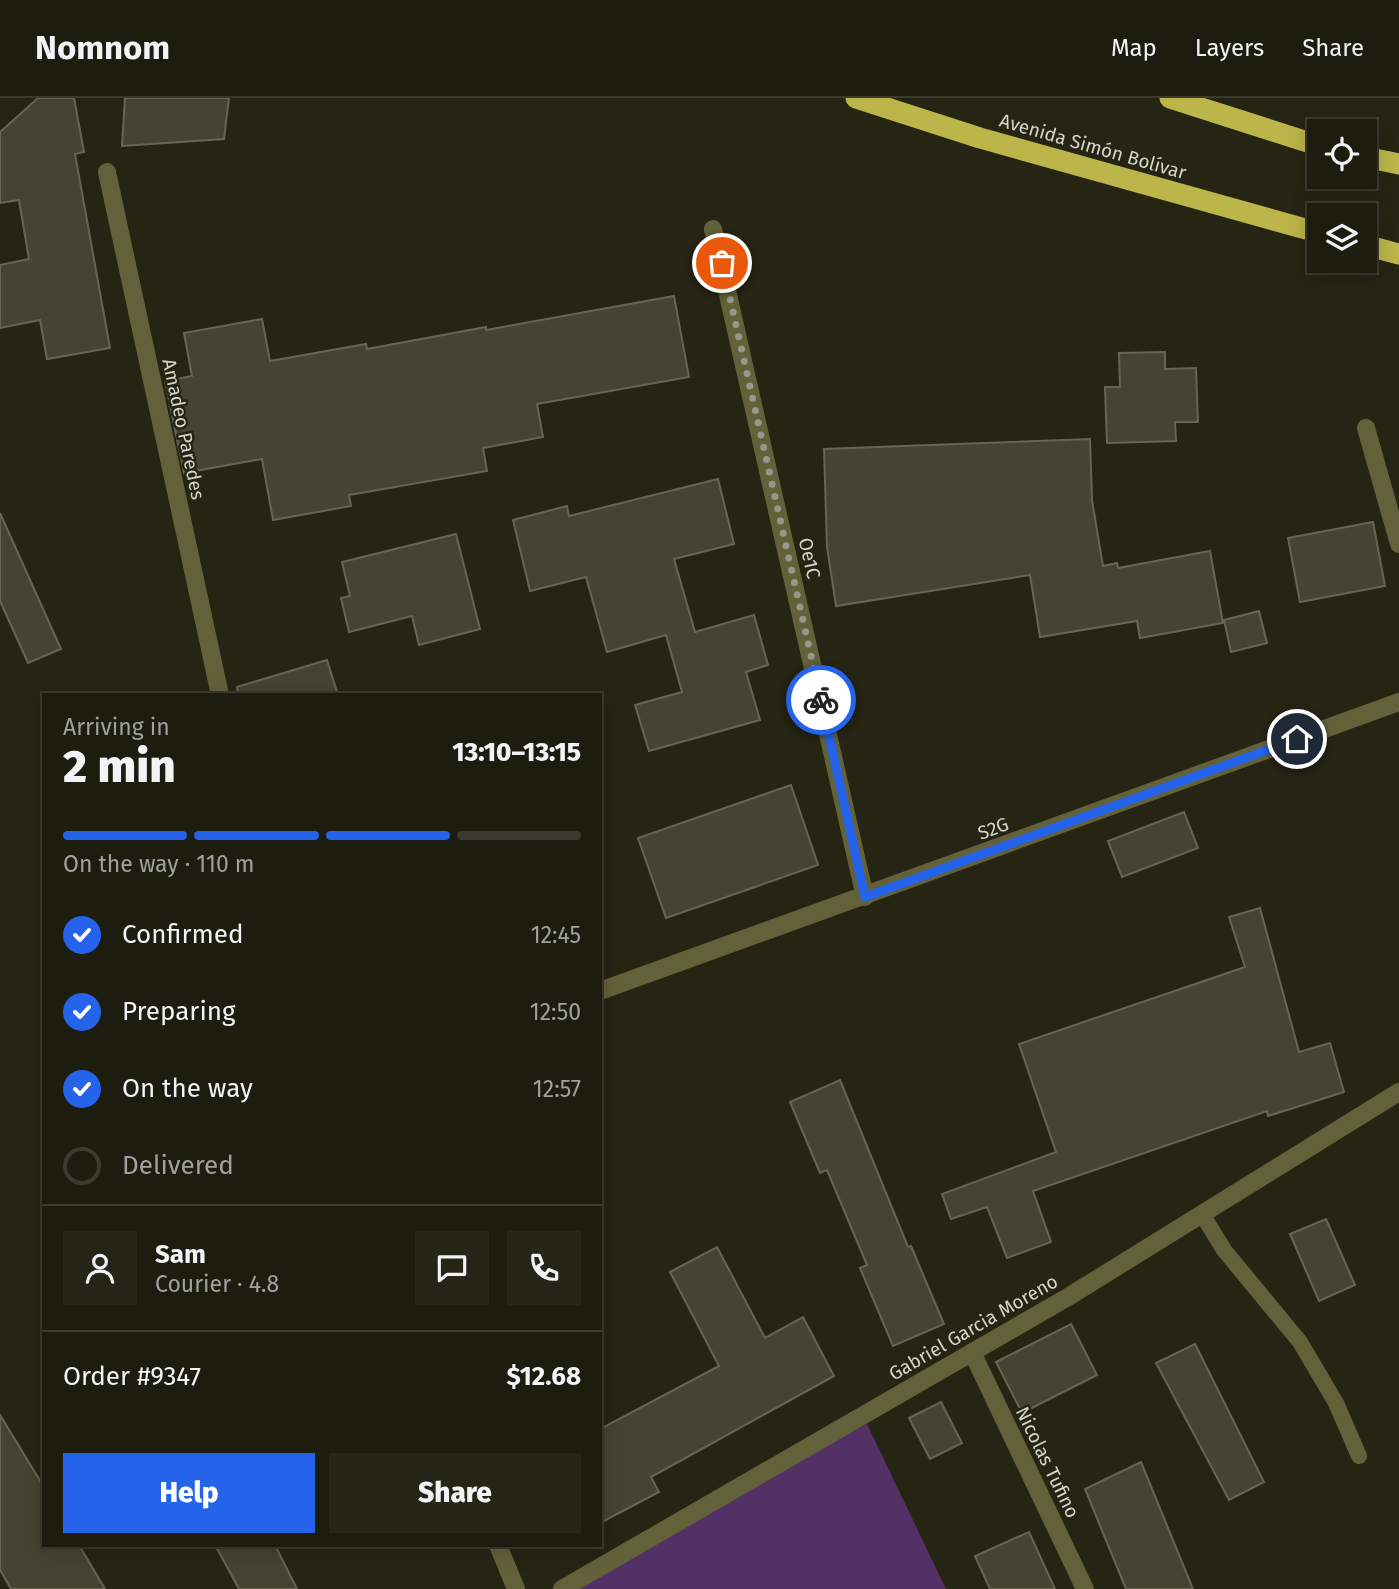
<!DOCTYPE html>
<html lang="en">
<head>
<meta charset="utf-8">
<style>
  body { margin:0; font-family:"Fira Sans",sans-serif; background:#252518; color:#f1f3f6; height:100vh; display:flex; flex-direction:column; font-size:26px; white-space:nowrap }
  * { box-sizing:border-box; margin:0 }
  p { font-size:23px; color:#a0a19e }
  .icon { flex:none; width:38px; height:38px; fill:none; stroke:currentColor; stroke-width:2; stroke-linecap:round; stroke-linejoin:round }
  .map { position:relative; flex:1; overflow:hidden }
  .side { position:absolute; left:42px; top:595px; width:560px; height:854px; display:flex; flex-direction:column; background:#1c1c0f; border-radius:0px; box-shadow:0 4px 18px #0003,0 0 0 2px #3a3a2f }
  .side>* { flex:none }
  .tools { position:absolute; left:1307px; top:21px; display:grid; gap:14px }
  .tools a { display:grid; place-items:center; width:70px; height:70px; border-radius:0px; background:#1c1c0f; box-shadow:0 4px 18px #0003,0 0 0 2px #3a3a2f; font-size:35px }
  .pin { position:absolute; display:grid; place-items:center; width:60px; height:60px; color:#fff; margin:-30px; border:4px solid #fff; border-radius:50%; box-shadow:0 2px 7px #0007 }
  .courier { position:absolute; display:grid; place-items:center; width:70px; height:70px; margin:-35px; border:5px solid #2563eb; border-radius:50%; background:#fff; color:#222; box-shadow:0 2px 9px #0007 }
  .overview em { font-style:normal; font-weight:800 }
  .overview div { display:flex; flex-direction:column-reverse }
  .overview { display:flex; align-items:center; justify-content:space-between; height:119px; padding:0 21px }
  h1 { font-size:46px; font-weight:800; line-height:52px }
  .bar { display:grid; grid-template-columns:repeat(4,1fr); gap:10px 7px; align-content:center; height:84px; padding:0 21px }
  .bar i { height:9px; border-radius:5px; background:#3a3a2f }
  .bar .on { background:#2563eb }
  .bar p { grid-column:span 4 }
  .line { display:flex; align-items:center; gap:18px; padding:0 21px; border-top:2px solid #3a3a2f }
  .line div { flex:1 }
  .round { display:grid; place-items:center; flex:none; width:74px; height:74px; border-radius:0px; background:#252518 }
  ol { padding:0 21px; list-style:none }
  li { display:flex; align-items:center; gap:21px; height:77px }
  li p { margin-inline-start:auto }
  li .icon { padding:7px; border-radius:50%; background:#2563eb; color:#fff; stroke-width:4 }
  li:last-child { color:#a0a19e }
  li i { width:38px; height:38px; border:4px solid #3a3a2f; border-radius:50% }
  .cta { display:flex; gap:14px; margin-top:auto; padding:14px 21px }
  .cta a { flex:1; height:80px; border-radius:0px; background:#2563eb; color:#fff; font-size:28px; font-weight:800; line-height:80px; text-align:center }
  .cta a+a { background:#252518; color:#f1f3f6 }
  header { display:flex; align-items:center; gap:42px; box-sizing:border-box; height:98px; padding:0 35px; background:#1c1c0f; border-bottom:2px solid #3a3a2f }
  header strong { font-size:33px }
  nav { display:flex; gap:38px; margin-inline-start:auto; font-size:24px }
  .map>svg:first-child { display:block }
  .green { fill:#533066 }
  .building { fill:#454432; stroke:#666552; stroke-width:2 }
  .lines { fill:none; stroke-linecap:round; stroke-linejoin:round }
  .lane { stroke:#63613a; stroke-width:16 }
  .street { stroke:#63613a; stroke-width:18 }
  .highway { stroke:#bcb54a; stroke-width:21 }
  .done { stroke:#97978a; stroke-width:7; stroke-dasharray:0 12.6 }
  .route { stroke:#2563eb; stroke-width:9 }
  .labels { text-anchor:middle; stroke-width:5; stroke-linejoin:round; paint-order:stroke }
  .street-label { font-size:19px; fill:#d4d4ca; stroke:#262514 }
</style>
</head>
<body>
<header>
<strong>Nomnom</strong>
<nav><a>Map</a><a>Layers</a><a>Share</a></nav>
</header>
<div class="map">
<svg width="1399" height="1491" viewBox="0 0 1399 1491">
  <rect width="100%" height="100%" fill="#262514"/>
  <!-- green -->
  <path class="green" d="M 867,1326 L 946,1491 L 564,1491 L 561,1486 Z"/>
  <!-- building -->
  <g class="building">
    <path d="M 38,0 L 74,0 L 84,54 L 75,56 L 110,250 L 47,261 L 40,222 L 0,230 L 0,167 L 29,161 L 19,102 L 0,105 L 0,34 Z"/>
    <path d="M 125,0 L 229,0 L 224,41 L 122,48 Z"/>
    <path d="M 674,198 L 689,279 L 537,306 L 543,339 L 483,350 L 487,373 L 349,397 L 351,408 L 273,422 L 262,361 L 184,375 L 165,283 L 192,278 L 184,235 L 262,221 L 270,263 L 366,246 L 367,251 L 486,229 L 486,232 Z"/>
    <path d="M 1165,254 L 1165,271 L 1196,270 L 1198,324 L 1175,324 L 1176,343 L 1107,345 L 1105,289 L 1120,289 L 1119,255 Z"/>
    <path d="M 1090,341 L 1092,402 L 1103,468 L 1117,465 L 1118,470 L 1210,453 L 1223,525 L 1140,540 L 1137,523 L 1040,539 L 1030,477 L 836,508 L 827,449 L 824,351 Z"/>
    <path d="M 718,381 L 734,446 L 674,461 L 695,534 L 754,517 L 768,567 L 746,574 L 760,622 L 649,653 L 635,607 L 682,594 L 666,537 L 607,554 L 586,479 L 530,493 L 513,422 L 567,408 L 569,418 Z"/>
    <path d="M 0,415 L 61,551 L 28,565 L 0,503 Z"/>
    <path d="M 1373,424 L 1385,488 L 1300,504 L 1288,440 Z"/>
    <path d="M 456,436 L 480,531 L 419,547 L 412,518 L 349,534 L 341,500 L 350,498 L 342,464 Z"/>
    <path d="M 1259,513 L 1267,545 L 1231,554 L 1224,522 Z"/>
    <path d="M 327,562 L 338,597 L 238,597 L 237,589 Z"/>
    <path d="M 791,687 L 818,767 L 666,820 L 638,740 Z"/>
    <path d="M 1184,714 L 1198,750 L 1122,779 L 1108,743 Z"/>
    <path d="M 1260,810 L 1299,954 L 1330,945 L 1344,994 L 1268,1018 L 1267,1013 L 1033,1093 L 1051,1144 L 1007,1160 L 987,1109 L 951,1121 L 942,1096 L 1056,1054 L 1019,946 L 1245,869 L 1229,819 Z"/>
    <path d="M 840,982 L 908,1149 L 911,1148 L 944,1226 L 893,1248 L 860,1170 L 867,1167 L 827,1072 L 820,1075 L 790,1004 Z"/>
    <path d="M 1326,1121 L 1355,1187 L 1319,1203 L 1290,1136 Z"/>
    <path d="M 717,1149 L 765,1240 L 803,1219 L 834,1278 L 651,1379 L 659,1394 L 600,1425 L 600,1331 L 719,1268 L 670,1174 Z"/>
    <path d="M 1071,1226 L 1097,1277 L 1022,1315 L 996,1264 Z"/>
    <path d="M 1195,1246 L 1264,1384 L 1229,1402 L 1156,1265 Z"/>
    <path d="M 941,1304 L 962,1345 L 930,1361 L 909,1320 Z"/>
    <path d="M 0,1317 L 44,1389 L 44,1447 L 79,1447 L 105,1491 L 11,1491 L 0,1472 Z"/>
    <path d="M 1141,1364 L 1193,1491 L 1126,1491 L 1085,1391 Z"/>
    <path d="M 1029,1434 L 1055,1491 L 990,1491 L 975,1458 Z"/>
    <path d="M 215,1447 L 275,1447 L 297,1491 L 239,1491 Z"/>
  </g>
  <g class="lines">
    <!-- lane -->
    <path class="lane" d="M 1202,1116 L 1224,1152 L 1300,1244 L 1336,1305 L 1359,1358"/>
    <!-- street -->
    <g class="street">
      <path d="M 107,74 L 220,597"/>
      <path d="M 713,131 L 865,799"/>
      <path d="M 1366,330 L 1399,446"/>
      <path d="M 600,893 L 1399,604"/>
      <path d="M 972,1254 L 1085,1491"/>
      <path d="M 498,1447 L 516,1491"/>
      <path d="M 562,1491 L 1068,1199 L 1399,994"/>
    </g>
    <!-- highway -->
    <g class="highway">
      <path d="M 856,0 L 980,40 L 1320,135"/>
      <path d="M 1170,0 L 1320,48"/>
      <path d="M 1365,59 L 1399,66"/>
      <path d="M 1365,147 L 1399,156"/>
    </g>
  </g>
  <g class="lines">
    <!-- done -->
    <path class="done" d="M 722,165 L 821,602"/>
    <!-- route -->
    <path class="route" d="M 821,602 L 865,799 L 1297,641"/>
  </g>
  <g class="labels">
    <!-- street labels -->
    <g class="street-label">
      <text transform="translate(1093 48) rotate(16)" y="7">Avenida Simón Bolívar</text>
      <text transform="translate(184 331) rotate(78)" y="7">Amadeo Paredes</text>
      <text transform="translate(810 460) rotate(77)" y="7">Oe1C</text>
      <text transform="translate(993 730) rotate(-20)" y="7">S2G</text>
      <text transform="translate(973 1229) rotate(-30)" y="7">Gabriel Garcia Moreno</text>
      <text transform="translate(1048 1364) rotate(64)" y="7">Nicolas Tufino</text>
    </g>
  </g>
</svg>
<div class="tools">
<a><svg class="icon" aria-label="locate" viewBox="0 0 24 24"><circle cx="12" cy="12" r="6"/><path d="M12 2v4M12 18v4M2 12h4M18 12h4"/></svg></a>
<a><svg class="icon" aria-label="layers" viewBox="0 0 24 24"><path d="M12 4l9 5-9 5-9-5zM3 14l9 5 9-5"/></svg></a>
</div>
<div class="pin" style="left:722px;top:165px;background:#ea580c"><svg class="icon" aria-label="bag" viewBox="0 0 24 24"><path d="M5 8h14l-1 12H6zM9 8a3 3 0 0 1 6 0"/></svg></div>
<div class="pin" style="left:1297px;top:641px;background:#1f2937"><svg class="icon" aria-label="home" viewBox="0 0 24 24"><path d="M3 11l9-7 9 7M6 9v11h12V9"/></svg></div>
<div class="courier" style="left:821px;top:602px"><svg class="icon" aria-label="bike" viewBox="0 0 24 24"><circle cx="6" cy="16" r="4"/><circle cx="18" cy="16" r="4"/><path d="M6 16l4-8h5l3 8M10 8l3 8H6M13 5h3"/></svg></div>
<section class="side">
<div class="overview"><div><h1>2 min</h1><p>Arriving in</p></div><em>13:10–13:15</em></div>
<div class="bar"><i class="on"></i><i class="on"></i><i class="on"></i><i></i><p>On the way · 110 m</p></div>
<ol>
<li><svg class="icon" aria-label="check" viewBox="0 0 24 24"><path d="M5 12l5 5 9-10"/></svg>Confirmed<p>12:45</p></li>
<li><svg class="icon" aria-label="check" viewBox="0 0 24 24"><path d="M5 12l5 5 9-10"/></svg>Preparing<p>12:50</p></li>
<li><svg class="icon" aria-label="check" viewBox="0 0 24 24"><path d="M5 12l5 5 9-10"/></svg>On the way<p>12:57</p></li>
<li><i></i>Delivered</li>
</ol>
<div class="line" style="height:126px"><a class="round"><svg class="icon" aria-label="person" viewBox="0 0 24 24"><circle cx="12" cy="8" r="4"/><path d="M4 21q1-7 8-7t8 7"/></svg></a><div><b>Sam</b><p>Courier · 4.8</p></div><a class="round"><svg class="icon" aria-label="chat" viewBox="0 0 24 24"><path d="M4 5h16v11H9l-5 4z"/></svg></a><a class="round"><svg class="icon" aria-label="phone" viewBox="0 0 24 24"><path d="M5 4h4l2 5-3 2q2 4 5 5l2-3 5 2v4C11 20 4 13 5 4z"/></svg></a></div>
<div class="line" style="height:91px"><div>Order #9347</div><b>$12.68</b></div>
<div class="cta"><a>Help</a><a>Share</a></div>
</section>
</div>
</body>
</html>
